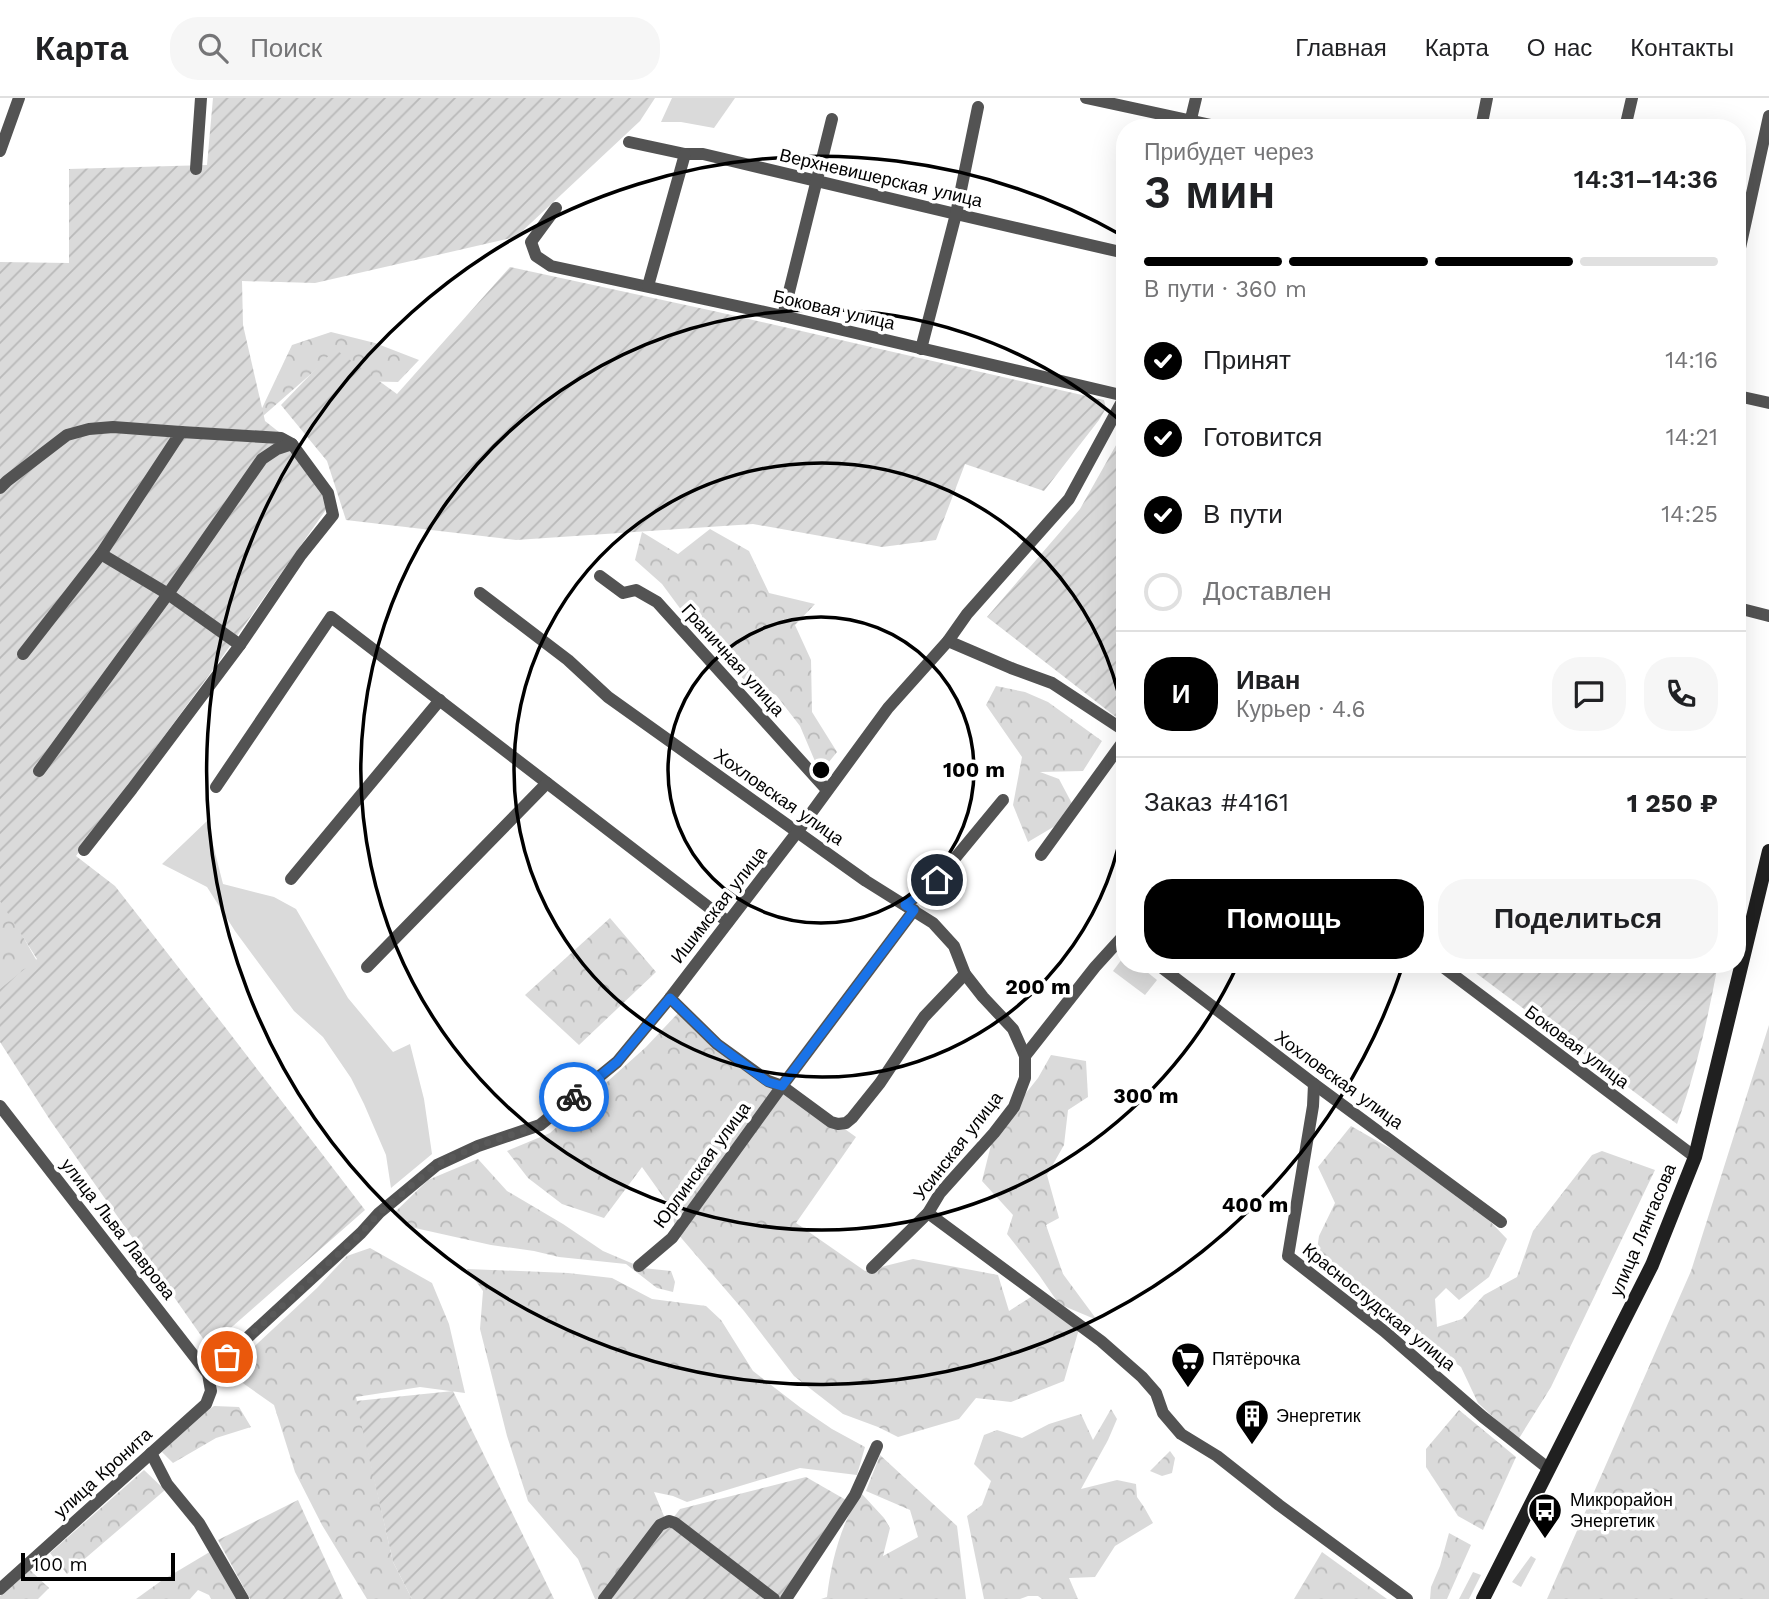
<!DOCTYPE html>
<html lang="ru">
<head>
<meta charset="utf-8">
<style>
  body { margin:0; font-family:"Work Sans",sans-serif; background:#f6f6f6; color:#202124; height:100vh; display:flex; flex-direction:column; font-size:26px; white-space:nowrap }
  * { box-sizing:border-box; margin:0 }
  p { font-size:23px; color:#757577 }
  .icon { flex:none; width:38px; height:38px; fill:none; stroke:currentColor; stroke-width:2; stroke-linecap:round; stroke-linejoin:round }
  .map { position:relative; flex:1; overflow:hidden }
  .side { position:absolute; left:1116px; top:21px; width:630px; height:854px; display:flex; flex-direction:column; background:#fff; border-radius:28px; box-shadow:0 7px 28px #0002 }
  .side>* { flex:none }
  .scale { position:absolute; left:21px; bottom:18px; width:154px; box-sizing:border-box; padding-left:7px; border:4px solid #000; border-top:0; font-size:19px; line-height:24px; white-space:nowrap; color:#000; -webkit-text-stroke:5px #fff; paint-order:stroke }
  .pin { position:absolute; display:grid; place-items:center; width:60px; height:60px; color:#fff; margin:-30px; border:4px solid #fff; border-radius:50%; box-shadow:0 2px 7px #0007 }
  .courier { position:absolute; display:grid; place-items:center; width:70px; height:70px; margin:-35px; border:5px solid #1a73e8; border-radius:50%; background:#fff; color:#222; box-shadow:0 2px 9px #0007 }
  .head em { font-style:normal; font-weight:600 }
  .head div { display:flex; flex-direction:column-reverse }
  .head { display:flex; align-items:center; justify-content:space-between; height:119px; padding:0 28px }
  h1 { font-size:46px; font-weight:600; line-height:52px }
  .bar { display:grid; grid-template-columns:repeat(4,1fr); gap:10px 7px; align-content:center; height:84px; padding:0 28px }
  .bar i { height:9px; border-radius:5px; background:#e0e0e0 }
  .bar .on { background:#000 }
  .bar p { grid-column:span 4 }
  .line { display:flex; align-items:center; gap:18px; padding:0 28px; border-top:2px solid #e0e0e0 }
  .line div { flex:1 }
  .round { display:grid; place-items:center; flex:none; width:74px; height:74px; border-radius:28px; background:#f6f6f6 }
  ol { padding:0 28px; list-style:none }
  li { display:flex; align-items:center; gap:21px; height:77px }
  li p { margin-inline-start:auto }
  li .icon { padding:7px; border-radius:50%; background:#000; color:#fff; stroke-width:4 }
  li:last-child { color:#757577 }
  li i { width:38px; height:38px; border:4px solid #e0e0e0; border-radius:50% }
  .button { display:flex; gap:14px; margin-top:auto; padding:14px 28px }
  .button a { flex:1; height:80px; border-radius:28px; background:#000; color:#fff; font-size:28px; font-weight:600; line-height:80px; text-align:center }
  .button a+a { background:#f6f6f6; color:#202124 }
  header { display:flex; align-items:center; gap:42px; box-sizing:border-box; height:98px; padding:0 35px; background:#fff; border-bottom:2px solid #e0e0e0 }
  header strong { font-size:33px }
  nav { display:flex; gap:38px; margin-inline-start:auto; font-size:24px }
  .search { width:490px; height:63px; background:#f6f6f6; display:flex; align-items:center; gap:18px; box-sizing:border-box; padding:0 24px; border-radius:28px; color:#757577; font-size:26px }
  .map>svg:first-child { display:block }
  .green { fill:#dadada }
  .forest { fill:url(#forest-crowns) }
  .garden { fill:url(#garden-furrows) }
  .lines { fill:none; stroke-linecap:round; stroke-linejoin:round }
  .minor { stroke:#535353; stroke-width:12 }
  .secondary { stroke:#202020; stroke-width:14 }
  .done { stroke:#595959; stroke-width:7; stroke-dasharray:0 12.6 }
  .route { stroke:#1a73e8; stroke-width:9 }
  .ring { fill:none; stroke:#000; stroke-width:3.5 }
  .labels { text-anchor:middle; stroke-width:7; stroke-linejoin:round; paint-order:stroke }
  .street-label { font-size:18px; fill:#000; stroke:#fff }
  .poi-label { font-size:18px; fill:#000; stroke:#fff; text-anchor:start }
  .centre { fill:#000; stroke:#fff; stroke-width:3.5 }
  .ring-label { font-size:21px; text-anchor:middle; font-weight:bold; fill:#000; stroke:#fff; stroke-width:7; stroke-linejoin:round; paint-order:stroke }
</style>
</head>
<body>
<header>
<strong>Карта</strong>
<div class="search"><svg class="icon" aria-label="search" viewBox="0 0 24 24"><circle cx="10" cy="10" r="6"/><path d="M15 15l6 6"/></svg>Поиск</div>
<nav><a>Главная</a><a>Карта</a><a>О нас</a><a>Контакты</a></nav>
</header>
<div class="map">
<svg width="1769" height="1501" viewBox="0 0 1769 1501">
  <defs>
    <pattern id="forest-crowns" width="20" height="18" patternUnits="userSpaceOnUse" patternTransform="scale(1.75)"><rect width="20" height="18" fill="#dadada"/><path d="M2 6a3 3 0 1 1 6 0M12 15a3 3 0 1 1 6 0" fill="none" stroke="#b9b9b9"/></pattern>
    <pattern id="garden-furrows" width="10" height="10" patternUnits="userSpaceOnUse" patternTransform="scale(1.75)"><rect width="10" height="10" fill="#dadada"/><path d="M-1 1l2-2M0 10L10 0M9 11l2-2" fill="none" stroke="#b9b9b9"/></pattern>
  </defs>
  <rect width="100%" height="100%" fill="#fff"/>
  <!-- green -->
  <g class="green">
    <path d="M 672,0 L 735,0 L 714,30 L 681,24 L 661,24 Z"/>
    <path d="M 207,723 L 223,786 L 274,799 L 296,811 L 348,900 L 393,954 L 410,946 L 424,1001 L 432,1056 L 391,1090 L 386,1057 L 364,1006 L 351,980 L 323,939 L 294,913 L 235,833 L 207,789 L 162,766 Z"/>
    <path d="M 1125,857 L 1125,866 L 1137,866 L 1157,882 L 1145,897 L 1113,873 Z"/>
    <path d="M 1531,1458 L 1536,1461 L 1521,1489 L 1512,1484 Z"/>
    <path d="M 1473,1474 L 1481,1477 L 1469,1501 L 1459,1501 Z"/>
  </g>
  <!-- forest -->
  <g class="forest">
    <path d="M 331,234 L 375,245 L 419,262 L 398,284 L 352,283 L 320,268 L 255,325 L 292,247 Z"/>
    <path d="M 710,431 L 749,453 L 769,495 L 815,506 L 795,527 L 811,562 L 812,614 L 837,654 L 820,675 L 800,628 L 776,597 L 747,585 L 682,513 L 662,486 L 635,462 L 642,434 L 678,456 Z"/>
    <path d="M 996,588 L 1025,594 L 1048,604 L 1102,643 L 1083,673 L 1040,674 L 1059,681 L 1077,715 L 1028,744 L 1013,707 L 1022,659 L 986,607 Z"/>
    <path d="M 0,798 L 47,881 L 0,907 Z"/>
    <path d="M 610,820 L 656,874 L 579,947 L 525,897 Z"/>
    <path d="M 680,913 L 856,1039 L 796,1125 L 865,1173 L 913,1161 L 998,1177 L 1009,1213 L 1031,1199 L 1079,1231 L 1064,1283 L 1011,1304 L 976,1300 L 959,1321 L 898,1339 L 878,1329 L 843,1316 L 794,1278 L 744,1213 L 677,1135 L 669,1107 L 642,1069 L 604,1120 L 562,1106 L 528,1080 L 507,1053 L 550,1035 L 646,949 Z"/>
    <path d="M 1769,927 L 1769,1501 L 1547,1501 L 1691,1173 Z"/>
    <path d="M 1051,957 L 1086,963 L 1088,999 L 1068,1012 L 1064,1047 L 1047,1077 L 1059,1120 L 1046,1127 L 1063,1176 L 1097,1222 L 1059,1206 L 1039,1177 L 1007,1136 L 1013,1117 L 982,1083 L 994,1035 L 1038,980 Z"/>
    <path d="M 1351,1028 L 1456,1088 L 1507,1141 L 1489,1179 L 1459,1202 L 1446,1190 L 1435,1201 L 1437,1229 L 1462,1221 L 1484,1197 L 1517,1179 L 1533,1133 L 1592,1057 L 1602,1053 L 1655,1072 L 1551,1289 L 1518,1342 L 1478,1305 L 1461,1269 L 1417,1238 L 1316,1159 L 1319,1138 L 1335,1105 L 1318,1069 Z"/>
    <path d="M 478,1061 L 507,1093 L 563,1126 L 603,1153 L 643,1170 L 671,1173 L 675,1184 L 673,1194 L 657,1190 L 626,1166 L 559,1159 L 534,1153 L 491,1147 L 406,1128 L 393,1116 L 428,1082 Z"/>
    <path d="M 370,1150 L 432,1185 L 449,1226 L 465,1295 L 420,1289 L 356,1299 L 393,1464 L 412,1501 L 367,1501 L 322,1427 L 295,1374 L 274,1307 L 227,1274 L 317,1190 L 347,1158 Z"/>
    <path d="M 467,1171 L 568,1175 L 612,1180 L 652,1201 L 706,1208 L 721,1222 L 753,1273 L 801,1310 L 832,1331 L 865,1349 L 857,1377 L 800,1370 L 687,1404 L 673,1398 L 654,1394 L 666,1423 L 603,1501 L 595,1501 L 578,1461 L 528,1403 L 507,1338 L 480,1231 L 483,1193 Z"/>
    <path d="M 214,1308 L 239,1309 L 251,1329 L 216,1340 L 173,1365 L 162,1354 L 195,1321 Z"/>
    <path d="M 1111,1311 L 1117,1321 L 1108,1342 L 1081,1391 L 1117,1382 L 1136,1386 L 1137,1399 L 1144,1409 L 1153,1425 L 1115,1448 L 1095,1479 L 1069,1480 L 1078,1501 L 1042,1501 L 1038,1498 L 1028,1498 L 1020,1501 L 984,1501 L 967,1418 L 982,1407 L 991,1383 L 974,1366 L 984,1337 L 997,1332 L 1022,1340 L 1049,1326 L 1081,1316 L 1093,1342 Z"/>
    <path d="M 1459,1312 L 1516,1359 L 1483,1432 L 1458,1418 L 1426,1369 L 1426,1351 Z"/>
    <path d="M 1170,1353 L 1175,1360 L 1172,1375 L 1162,1378 L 1150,1373 Z"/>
    <path d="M 880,1357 L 957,1428 L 966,1501 L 821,1501 L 827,1499 C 831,1465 841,1423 862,1396 L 884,1420 L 890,1430 L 883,1458 L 918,1439 L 910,1412 L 866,1393 Z"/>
    <path d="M 144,1372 L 165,1392 L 67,1476 L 50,1455 Z"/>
    <path d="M 1449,1435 L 1471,1447 L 1447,1501 L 1430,1501 L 1431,1489 L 1440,1468 Z"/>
    <path d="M 218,1449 L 242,1501 L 211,1501 L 209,1497 L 198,1492 L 190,1501 L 136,1501 L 161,1483 Z"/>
    <path d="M 1322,1454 L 1387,1501 L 1294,1501 Z"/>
    <path d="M 29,1471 L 49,1490 L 38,1501 L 0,1501 L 0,1498 Z"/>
  </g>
  <!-- garden -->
  <g class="garden">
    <path d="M 213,0 L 655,0 L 640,23 L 516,139 L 315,185 L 242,183 L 243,227 L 265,323 L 289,342 L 330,406 L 220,562 L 76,758 L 115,788 L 225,929 L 365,1112 L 209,1249 L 50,1022 L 0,944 L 0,891 L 37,861 L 0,803 L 0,164 L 69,165 L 69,71 L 207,67 Z"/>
    <path d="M 510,169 L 718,214 L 1104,302 L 1106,310 L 1099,322 L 1044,393 L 965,366 L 936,442 L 882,449 L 753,426 L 516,442 L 346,422 L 327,363 L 281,307 L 335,251 L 397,296 Z"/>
    <path d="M 1124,333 L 1125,333 L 1125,626 L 987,519 L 1080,411 Z"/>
    <path d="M 1464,866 L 1718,866 C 1708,920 1696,974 1677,1026 Z"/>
    <path d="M 453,1293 L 554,1501 L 412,1501 L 393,1464 L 356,1303 Z"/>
    <path d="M 806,1379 L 846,1402 L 781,1501 L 611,1501 L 680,1411 Z"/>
    <path d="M 298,1402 L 343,1501 L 250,1501 L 218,1442 Z"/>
  </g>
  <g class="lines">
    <!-- minor -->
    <g class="minor">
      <path d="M 1086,0 L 1225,30"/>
      <path d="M 1189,29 L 1196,0"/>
      <path d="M 1481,30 L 1487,0"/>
      <path d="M 1625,30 L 1632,0"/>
      <path d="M 629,44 L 685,56 L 703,56 L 956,116 L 1125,155"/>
      <path d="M 0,53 L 19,0"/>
      <path d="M 196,71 L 201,0"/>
      <path d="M 556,110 L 531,144 L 536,158 L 551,168 L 783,218 L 1125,298"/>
      <path d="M 1738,159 L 1769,18"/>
      <path d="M 648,188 L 685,56"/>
      <path d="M 783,218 L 832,21"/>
      <path d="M 921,251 L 956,116 L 978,9"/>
      <path d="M 1738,298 L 1769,305"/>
      <path d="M 181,334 L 281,340 L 292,346 L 328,395 L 333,417 L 301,457 L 240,547"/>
      <path d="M 0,390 L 7,383 L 67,337 L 89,331 L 113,329 L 181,334 L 101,456 L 23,556"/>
      <path d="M 101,456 L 168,496 L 262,361 L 277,351 L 292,346"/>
      <path d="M 600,478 L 623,495 L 636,492 L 657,504 L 827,692"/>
      <path d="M 480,495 L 568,562 L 608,599 L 866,783 L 933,825 L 954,848 L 965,876 L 983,899 L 1013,931 L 1025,958"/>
      <path d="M 1738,510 L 1769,518"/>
      <path d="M 948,543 L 1011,570 L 1052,585 L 1125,633"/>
      <path d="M 39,673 L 168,496 L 240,547 L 132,691 L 84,752"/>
      <path d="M 216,689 L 331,519 L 728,824"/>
      <path d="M 1041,757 L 1125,641"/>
      <path d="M 291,781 L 440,602"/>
      <path d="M 905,807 L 937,782 L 1003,702"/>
      <path d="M 1157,866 L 1314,986 L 1501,1124"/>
      <path d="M 1439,866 L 1695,1059"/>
      <path d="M 367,869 L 547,685"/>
      <path d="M 670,900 L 717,946 L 768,983 L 782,988 L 831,1024 L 838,1026 L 846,1025 L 852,1020 L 880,985 L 924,919 L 965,876"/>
      <path d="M 1314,986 L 1313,1008 L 1288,1158 L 1384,1233 L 1483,1319 L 1549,1371"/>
      <path d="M 0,1008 L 208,1276 L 211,1293 L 206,1306 L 0,1491"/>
      <path d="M 928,1115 L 1101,1243 L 1142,1279 L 1156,1295 L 1163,1315 L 1181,1336 L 1217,1358 L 1279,1407 L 1407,1501"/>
      <path d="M 639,1168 L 672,1140 L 782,988 L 914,812"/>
      <path d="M 872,1170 L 928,1115 L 940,1095 L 994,1035 L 1014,1009 L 1025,980 L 1025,958 L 1095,869 L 1125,836"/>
      <path d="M 208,1276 L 361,1135 L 379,1115 L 437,1067 L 478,1048 L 540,1027 L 617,964 L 670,900 L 798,733 L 888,610 L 948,543 L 967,516 L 1069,401 L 1125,298"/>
      <path d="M 151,1355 L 167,1386 L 199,1425 L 243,1501"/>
      <path d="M 604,1501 L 660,1427 L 669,1423 L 675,1425 L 774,1501"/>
      <path d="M 786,1501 L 855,1397 L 877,1348"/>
    </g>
    <!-- secondary -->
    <path class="secondary" d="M 1483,1501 L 1652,1167 L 1695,1059 L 1769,753"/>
  </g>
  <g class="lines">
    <!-- done -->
    <path class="done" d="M 227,1259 L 361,1135 L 379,1115 L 437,1066 L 478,1048 L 540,1027 L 574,999"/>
    <!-- route -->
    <path class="route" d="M 574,999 L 617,964 L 670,900 L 717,946 L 768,984 L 782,988 L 914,812 L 905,807 L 937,782"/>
  </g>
  <!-- distance rings -->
  <g class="ring">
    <circle cx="821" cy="672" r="153"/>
    <path d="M1125 715A307 307 0 1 1 1125 629"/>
    <path d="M1238 866A460 460 0 1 1 1123 325"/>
    <path d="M1403 867A614 614 0 1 1 1123 138"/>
  </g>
  <!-- icons -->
  <defs>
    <g id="supermarket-pin" transform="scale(1.75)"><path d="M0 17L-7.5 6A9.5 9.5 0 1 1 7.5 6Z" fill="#000" stroke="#fff"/><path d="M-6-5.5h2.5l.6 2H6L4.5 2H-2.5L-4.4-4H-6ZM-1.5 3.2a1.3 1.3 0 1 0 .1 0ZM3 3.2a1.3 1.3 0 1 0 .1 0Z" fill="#fff"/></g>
    <g id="building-pin" transform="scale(1.75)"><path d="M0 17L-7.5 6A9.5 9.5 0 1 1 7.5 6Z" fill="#000" stroke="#fff"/><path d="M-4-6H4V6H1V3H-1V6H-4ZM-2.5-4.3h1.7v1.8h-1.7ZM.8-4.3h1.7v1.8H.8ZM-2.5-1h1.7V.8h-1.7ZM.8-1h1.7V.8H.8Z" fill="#fff"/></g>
    <g id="bus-pin" transform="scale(1.75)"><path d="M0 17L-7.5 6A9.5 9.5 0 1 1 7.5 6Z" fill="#000" stroke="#fff"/><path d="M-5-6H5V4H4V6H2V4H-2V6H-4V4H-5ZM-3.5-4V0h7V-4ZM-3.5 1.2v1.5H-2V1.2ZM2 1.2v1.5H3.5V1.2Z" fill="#fff"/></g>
  </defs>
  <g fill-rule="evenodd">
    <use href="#supermarket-pin" x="1188" y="1261"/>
    <use href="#building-pin" x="1252" y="1318"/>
    <use href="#bus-pin" x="1545" y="1412"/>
  </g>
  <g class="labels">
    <!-- street labels -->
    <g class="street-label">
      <text transform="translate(881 80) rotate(13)" y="6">Верхневишерская улица</text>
      <text transform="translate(834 212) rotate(13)" y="6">Боковая улица</text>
      <text transform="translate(733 562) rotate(48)" y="6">Граничная улица</text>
      <text transform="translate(779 699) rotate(35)" y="6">Хохловская улица</text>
      <text transform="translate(719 807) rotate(-52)" y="6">Ишимская улица</text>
      <text transform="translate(1577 949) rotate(37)" y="6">Боковая улица</text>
      <text transform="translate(1339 982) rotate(36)" y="6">Хохловская улица</text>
      <text transform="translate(958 1048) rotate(-52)" y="6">Усинская улица</text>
      <text transform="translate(702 1067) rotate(-54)" y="6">Юрлинская улица</text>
      <text transform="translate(118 1131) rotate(52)" y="6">улица Льва Лаврова</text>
      <text transform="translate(1643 1132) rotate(-67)" y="6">улица Лянгасова</text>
      <text transform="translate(1379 1209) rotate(39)" y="6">Краснослудская улица</text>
      <text transform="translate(103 1375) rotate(-42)" y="6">улица Кронита</text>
    </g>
    <!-- poi labels -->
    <g class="poi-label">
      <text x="1212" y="1267">Пятёрочка</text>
      <text x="1276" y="1324">Энергетик</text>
      <text x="1570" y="1408">Микрорайон<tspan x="1570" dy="21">Энергетик</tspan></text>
    </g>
  </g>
  <circle cx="821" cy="672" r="10" class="centre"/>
  <g class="ring-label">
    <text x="974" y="679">100 m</text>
    <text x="1038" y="896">200 m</text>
    <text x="1146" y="1005">300 m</text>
    <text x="1255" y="1114">400 m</text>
  </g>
</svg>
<div class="scale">100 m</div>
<div class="pin" style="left:227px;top:1259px;background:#ea580c"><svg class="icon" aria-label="bag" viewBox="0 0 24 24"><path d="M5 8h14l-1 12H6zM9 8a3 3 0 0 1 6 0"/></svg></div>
<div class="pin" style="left:937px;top:782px;background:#1f2937"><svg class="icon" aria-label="home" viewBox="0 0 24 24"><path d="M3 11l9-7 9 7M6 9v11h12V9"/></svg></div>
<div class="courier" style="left:574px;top:999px"><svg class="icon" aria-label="bike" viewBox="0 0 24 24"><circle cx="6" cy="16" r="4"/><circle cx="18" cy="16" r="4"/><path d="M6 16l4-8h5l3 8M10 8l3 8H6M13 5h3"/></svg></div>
<section class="side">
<div class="head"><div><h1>3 мин</h1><p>Прибудет через</p></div><em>14:31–14:36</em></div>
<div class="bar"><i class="on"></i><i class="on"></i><i class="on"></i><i></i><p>В пути · 360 m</p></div>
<ol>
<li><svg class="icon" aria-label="check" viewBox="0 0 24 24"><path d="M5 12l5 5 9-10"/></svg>Принят<p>14:16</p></li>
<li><svg class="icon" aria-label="check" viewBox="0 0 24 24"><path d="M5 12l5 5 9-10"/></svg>Готовится<p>14:21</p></li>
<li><svg class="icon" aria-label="check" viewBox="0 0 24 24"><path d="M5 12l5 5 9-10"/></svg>В пути<p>14:25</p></li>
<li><i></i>Доставлен</li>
</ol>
<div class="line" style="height:126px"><b class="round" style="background:#000;color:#fff">И</b><div><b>Иван</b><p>Курьер · 4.6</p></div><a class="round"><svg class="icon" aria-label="chat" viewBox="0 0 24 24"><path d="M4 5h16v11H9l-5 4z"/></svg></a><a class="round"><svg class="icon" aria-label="phone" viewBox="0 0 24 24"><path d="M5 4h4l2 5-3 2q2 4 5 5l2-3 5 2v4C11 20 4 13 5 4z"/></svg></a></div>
<div class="line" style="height:91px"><div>Заказ #4161</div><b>1 250 ₽</b></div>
<div class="button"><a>Помощь</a><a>Поделиться</a></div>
</section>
</div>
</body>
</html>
